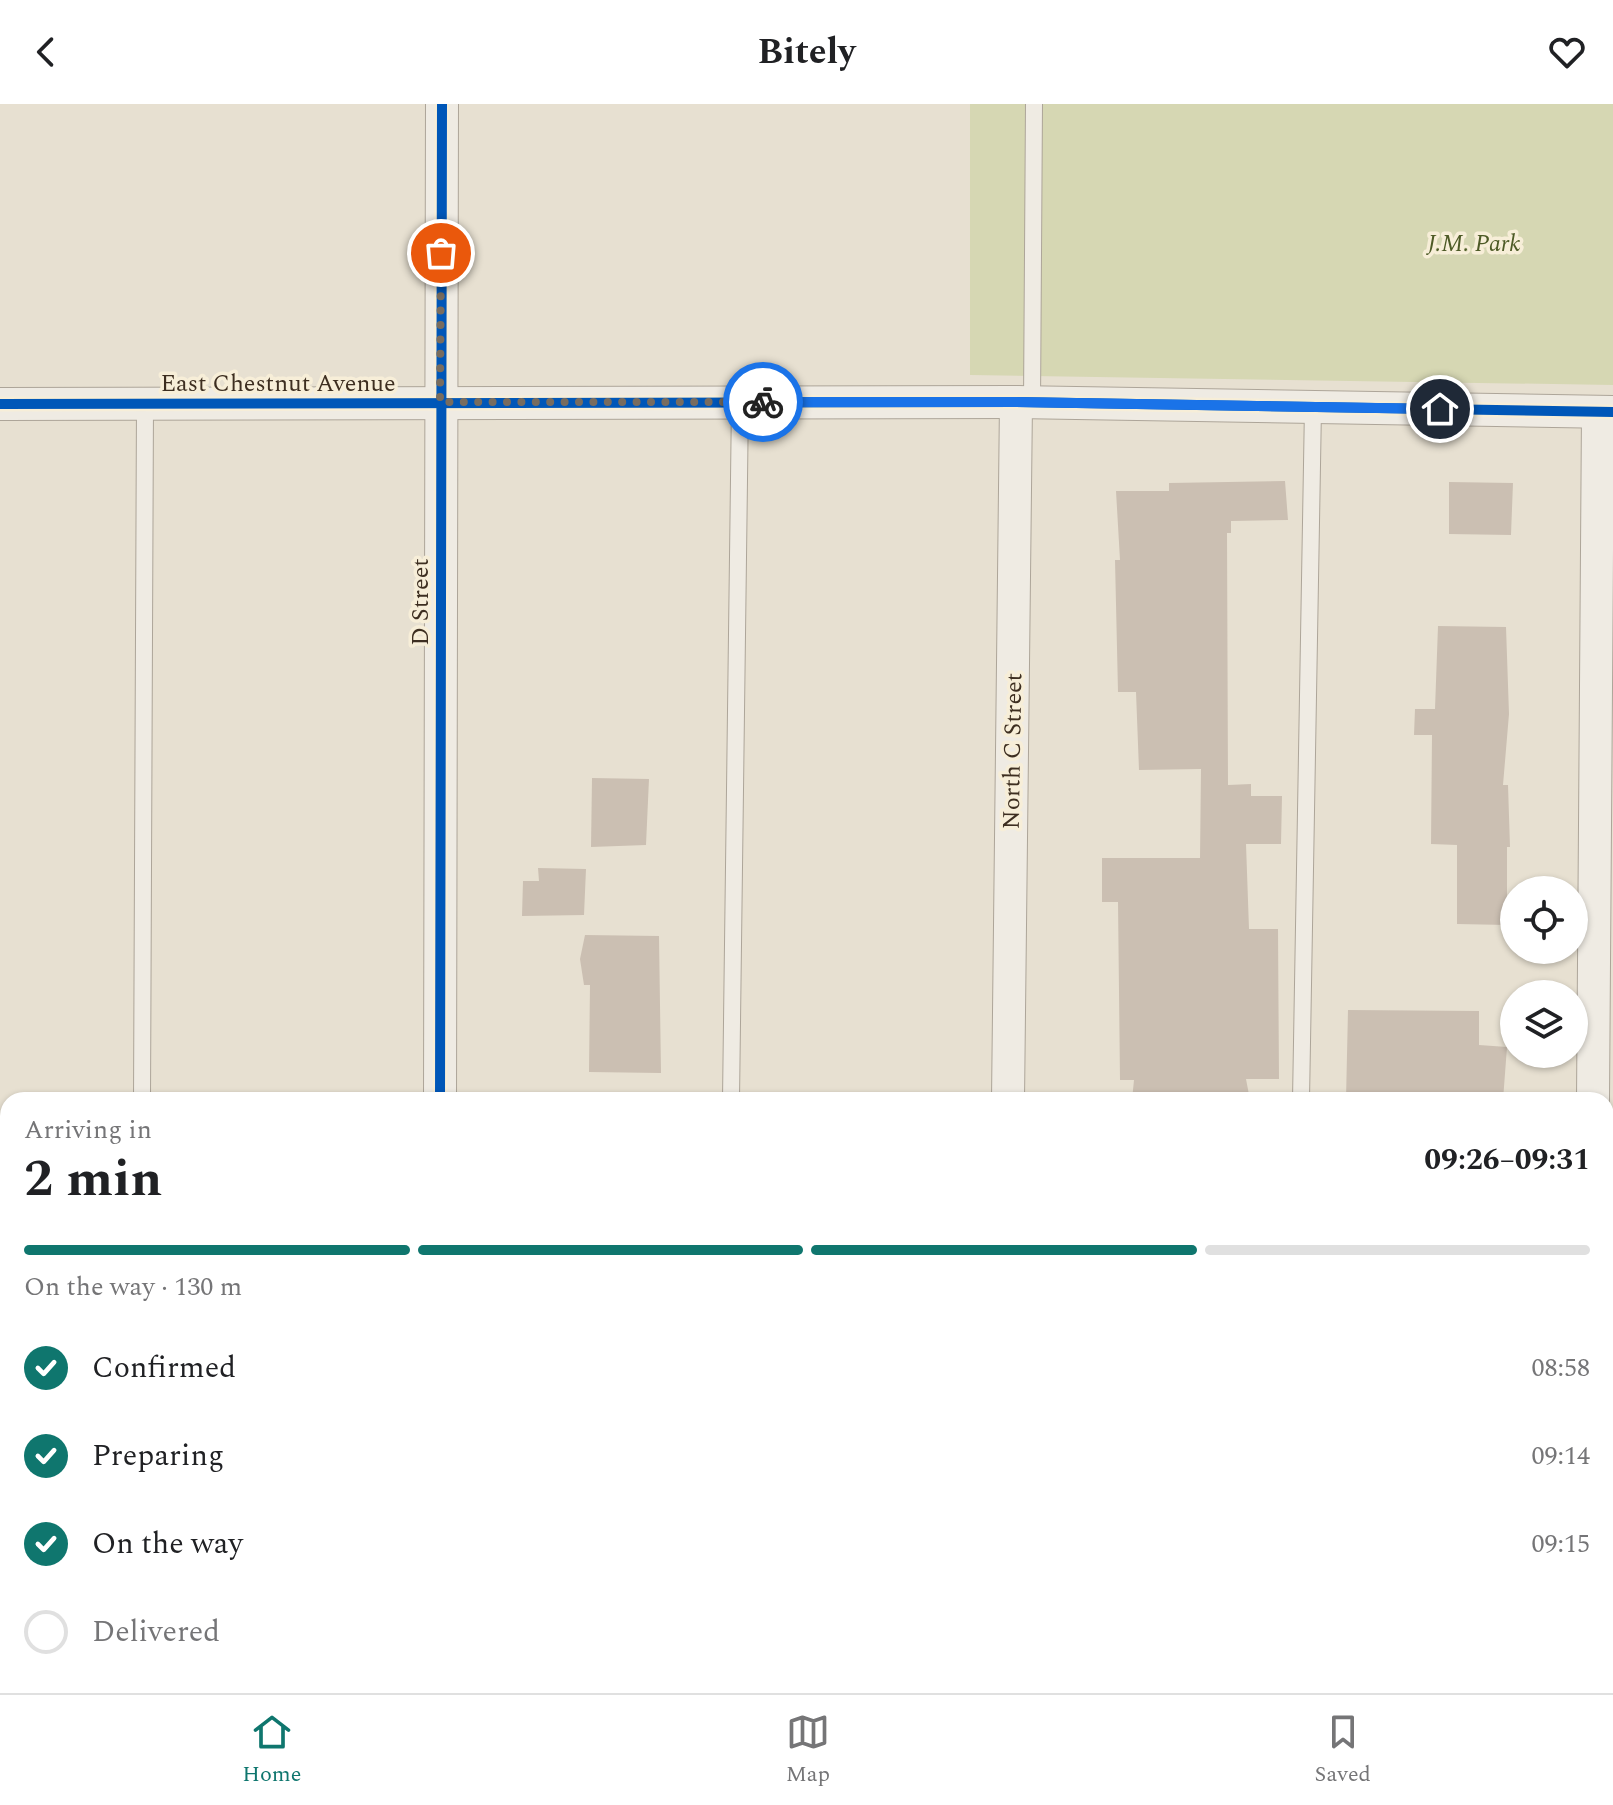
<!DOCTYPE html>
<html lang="en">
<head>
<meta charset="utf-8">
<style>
  body { margin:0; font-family:Spectral,serif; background:#f6f6f6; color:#202124; height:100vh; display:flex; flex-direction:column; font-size:30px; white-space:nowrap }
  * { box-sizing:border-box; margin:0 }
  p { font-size:26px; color:#757577 }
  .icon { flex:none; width:44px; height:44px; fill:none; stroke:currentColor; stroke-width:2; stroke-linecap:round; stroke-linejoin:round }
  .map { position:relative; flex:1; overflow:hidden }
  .panel { position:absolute; left:0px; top:988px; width:1614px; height:602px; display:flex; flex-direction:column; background:#fff; border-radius:24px 24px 0 0; box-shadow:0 2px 6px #0004 }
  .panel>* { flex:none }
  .fabs { position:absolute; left:1500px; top:772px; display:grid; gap:16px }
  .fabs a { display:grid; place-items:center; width:88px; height:88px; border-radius:50%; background:#fff; box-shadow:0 2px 6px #0004; font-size:40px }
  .pin { position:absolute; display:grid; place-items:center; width:68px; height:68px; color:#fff; margin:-34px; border:4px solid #fff; border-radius:50%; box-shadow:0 2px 8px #0007 }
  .courier { position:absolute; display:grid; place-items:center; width:80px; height:80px; margin:-40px; border:6px solid #1a73e8; border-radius:50%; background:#fff; color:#222; box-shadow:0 2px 10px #0007 }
  .headline em { font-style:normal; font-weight:700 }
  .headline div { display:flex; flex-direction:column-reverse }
  .headline { display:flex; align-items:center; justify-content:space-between; height:136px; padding:0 24px }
  h1 { font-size:52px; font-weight:700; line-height:60px }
  .bar { display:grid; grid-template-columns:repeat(4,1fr); gap:12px 8px; align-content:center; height:96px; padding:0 24px }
  .bar i { height:10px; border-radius:6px; background:#e0e0e0 }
  .bar .active { background:#0f766e }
  .bar p { grid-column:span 4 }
  ol { padding:0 24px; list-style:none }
  li { display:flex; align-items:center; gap:24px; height:88px }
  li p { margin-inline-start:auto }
  li .icon { padding:8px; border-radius:50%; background:#0f766e; color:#fff; stroke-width:4 }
  li:last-child { color:#757577 }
  li i { width:44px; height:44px; border:4px solid #e0e0e0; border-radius:50% }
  header { display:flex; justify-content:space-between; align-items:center; height:104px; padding:0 24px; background:#fff; font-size:36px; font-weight:700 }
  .tabs { display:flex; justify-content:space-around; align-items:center; height:112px; border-top:2px solid #e0e0e0; background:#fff; font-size:22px; color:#757577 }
  .tabs a { display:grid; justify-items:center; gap:4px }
  .tabs .active { color:#0f766e }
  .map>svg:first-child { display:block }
  .green { fill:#d6d7b3 }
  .building { fill:#cbbfb2 }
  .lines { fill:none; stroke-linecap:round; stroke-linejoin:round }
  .lane-casing { stroke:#ada599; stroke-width:18 }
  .street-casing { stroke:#ada599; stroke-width:34 }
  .lane { stroke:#efebe3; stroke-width:16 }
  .street { stroke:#efebe3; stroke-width:32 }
  .cycleway-casing { stroke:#f7eed8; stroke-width:15 }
  .cycleway { stroke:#0057b8; stroke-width:10 }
  .done { stroke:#786c5e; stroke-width:8; stroke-dasharray:0 14.4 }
  .route { stroke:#1a73e8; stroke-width:10 }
  .labels { text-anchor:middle; stroke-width:7; stroke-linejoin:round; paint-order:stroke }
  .park-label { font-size:24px; font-style:italic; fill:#4d5a26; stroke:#f7eed8 }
  .street-label { font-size:24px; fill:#3d2e20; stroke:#f7eed8 }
</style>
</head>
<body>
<header><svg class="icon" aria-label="back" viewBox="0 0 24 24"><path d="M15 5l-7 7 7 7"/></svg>Bitely<svg class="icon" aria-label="heart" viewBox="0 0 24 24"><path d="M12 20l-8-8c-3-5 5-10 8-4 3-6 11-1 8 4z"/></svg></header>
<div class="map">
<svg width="1613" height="1589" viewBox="0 0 1613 1589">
  <rect width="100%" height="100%" fill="#e7e0d1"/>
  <!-- green -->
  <path class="green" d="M 970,0 L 1613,0 L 1613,281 L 970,271 Z"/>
  <!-- building -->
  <g class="building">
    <path d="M 1285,377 L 1288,416 L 1231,417 L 1231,429 L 1227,429 L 1228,681 L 1251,680 L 1251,692 L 1282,692 L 1281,740 L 1246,740 L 1249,825 L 1278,825 L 1279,975 L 1246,975 L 1250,996 L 1132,996 L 1134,976 L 1120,976 L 1118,798 L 1102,798 L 1102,754 L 1200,754 L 1201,665 L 1139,666 L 1136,588 L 1118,588 L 1115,456 L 1120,456 L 1116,387 L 1169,387 L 1169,379 Z"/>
    <path d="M 1449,378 L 1513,379 L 1511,431 L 1449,430 Z"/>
    <path d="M 1438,522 L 1506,523 L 1509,610 L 1503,681 L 1508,681 L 1510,743 L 1507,743 L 1507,821 L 1457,820 L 1457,741 L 1431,740 L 1432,631 L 1414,631 L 1415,605 L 1435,605 Z"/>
    <path d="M 592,674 L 649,675 L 646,741 L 591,743 Z"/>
    <path d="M 538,764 L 586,765 L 584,811 L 522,812 L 523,777 L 539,777 Z"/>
    <path d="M 585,831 L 659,832 L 661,969 L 589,968 L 590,881 L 584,881 L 580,855 Z"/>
    <path d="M 1348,906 L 1479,907 L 1479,941 L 1507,943 L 1503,996 L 1346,996 Z"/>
  </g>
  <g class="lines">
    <!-- lane casing -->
    <g class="lane-casing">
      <g id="lane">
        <path d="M 1032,299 L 1034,0"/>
        <path d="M 142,996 L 145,300"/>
        <path d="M 731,996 L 740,298"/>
        <path d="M 1301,996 L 1313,303"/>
        <path d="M 1606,1301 L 1613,1301"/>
        <path d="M 1606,1447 L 1613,1447"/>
        <path d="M 1303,1582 L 1303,1589"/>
        <path d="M 140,1589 L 140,1582"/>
        <path d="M 721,1589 L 721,1582"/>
      </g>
    </g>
    <!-- street casing -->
    <g class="street-casing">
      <g id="street">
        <path d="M 0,300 L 1016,298 L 1613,308"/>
        <path d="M 440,996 L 442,0"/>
        <path d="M 1008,996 L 1016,298"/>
        <path d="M 1593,996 L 1598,308"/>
        <path d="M 0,1187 L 8,1187"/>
        <path d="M 1606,1196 L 1613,1196"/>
        <path d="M 1591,1582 L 1591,1589"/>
        <path d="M 434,1589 L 435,1582"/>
        <path d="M 1002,1589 L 1002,1582"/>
      </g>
    </g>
    <!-- lane -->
    <use href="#lane" class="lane"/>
    <!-- street -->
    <use href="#street" class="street"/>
    <!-- cycleway casing -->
    <g class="cycleway-casing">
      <g id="cycleway">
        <path d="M 0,300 L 1016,298 L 1613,308"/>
        <path d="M 440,996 L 442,0"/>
      </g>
    </g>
    <!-- cycleway -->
    <use href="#cycleway" class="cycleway"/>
  </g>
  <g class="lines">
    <!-- done -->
    <path class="done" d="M 441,149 L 440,298 L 763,298"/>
    <!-- route -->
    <path class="route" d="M 763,298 L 1016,298 L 1440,305"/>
  </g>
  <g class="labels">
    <!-- park labels -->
    <g class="park-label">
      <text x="1474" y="147">J.M. Park</text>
    </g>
    <!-- street labels -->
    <g class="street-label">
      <text x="278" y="287">East Chestnut Avenue</text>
      <text transform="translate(420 498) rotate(-90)" y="8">D Street</text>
      <text transform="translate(1012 647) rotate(-89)" y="8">North C Street</text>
    </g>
  </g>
</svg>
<div class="fabs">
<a><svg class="icon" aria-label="locate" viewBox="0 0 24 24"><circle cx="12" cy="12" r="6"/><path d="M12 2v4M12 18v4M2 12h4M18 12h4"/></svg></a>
<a><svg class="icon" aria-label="layers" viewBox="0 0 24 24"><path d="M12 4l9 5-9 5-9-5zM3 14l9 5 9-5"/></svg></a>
</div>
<div class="pin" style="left:441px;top:149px;background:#ea580c"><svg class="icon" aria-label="bag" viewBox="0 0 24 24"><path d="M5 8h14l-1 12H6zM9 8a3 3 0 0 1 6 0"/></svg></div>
<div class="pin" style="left:1440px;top:305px;background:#1f2937"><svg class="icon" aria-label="home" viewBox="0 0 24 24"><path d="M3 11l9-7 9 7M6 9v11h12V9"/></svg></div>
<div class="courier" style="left:763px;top:298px"><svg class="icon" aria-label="bike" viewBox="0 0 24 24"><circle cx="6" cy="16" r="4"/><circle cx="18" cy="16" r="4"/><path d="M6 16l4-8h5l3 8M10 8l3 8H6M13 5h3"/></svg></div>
<section class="panel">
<div class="headline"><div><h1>2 min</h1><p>Arriving in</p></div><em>09:26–09:31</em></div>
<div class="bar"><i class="active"></i><i class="active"></i><i class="active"></i><i></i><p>On the way · 130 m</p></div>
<ol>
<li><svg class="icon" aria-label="check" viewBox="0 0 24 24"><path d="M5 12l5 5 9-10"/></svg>Confirmed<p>08:58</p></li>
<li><svg class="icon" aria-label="check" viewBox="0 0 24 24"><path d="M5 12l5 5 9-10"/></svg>Preparing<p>09:14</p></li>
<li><svg class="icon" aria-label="check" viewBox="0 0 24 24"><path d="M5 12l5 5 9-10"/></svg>On the way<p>09:15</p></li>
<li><i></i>Delivered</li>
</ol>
</section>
</div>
<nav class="tabs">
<a class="active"><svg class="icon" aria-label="home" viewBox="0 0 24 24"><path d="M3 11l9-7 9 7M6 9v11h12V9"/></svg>Home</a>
<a><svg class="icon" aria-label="map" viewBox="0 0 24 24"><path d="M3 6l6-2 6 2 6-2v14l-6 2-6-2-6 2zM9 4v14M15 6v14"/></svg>Map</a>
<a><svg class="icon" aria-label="saved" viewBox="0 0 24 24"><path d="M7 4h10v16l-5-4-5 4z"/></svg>Saved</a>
</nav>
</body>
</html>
